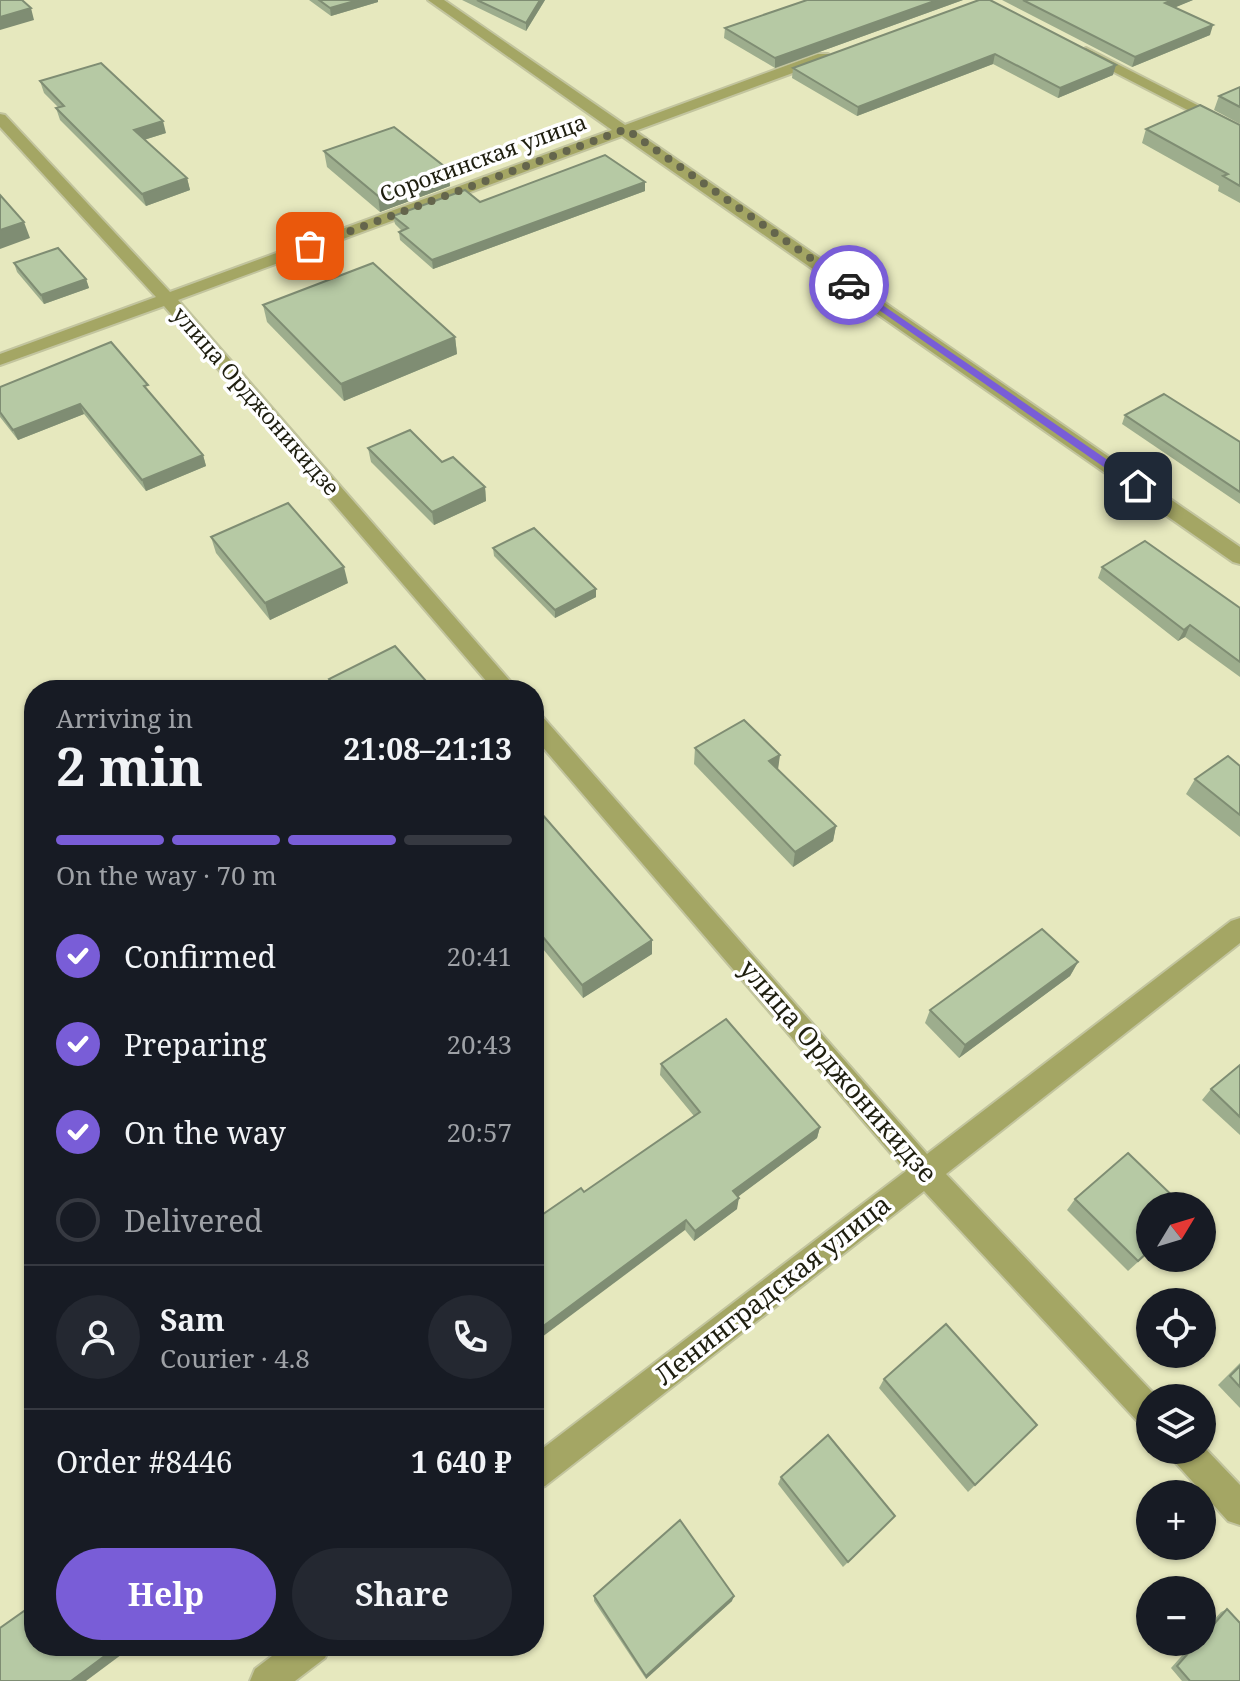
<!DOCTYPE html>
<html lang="en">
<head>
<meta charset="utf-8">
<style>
  body { margin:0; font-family:"Noto Serif",serif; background:#242831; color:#f1f3f6; height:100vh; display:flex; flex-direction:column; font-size:30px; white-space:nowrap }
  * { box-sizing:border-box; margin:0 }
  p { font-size:26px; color:#9ea1a6 }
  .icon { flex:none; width:44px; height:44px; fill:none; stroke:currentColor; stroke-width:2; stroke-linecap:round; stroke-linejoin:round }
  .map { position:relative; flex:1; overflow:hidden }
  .details { position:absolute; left:24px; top:680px; width:520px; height:976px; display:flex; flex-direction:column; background:#171b24; border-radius:32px; box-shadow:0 2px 6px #0004 }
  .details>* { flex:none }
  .needle { width:52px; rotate:52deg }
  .tools { position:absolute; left:1136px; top:1192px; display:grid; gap:16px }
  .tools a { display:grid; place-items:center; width:80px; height:80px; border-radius:50%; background:#171b24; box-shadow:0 2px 6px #0004; font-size:40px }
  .pin { position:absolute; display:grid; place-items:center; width:68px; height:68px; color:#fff; margin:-34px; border-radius:16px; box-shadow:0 4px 12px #0006 }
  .courier { position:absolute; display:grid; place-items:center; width:80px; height:80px; margin:-40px; border:6px solid #795dd7; border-radius:50%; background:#fff; color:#222; box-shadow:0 2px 10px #0007 }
  .headline em { font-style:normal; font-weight:700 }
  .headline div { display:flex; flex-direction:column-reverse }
  .headline { display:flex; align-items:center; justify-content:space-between; height:136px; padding:0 32px }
  h1 { font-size:52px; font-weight:700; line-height:60px }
  .bar { display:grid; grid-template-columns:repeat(4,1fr); gap:12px 8px; align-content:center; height:96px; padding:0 32px }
  .bar i { height:10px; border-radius:6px; background:#363941 }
  .bar .selected { background:#795dd7 }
  .bar p { grid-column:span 4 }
  .line { display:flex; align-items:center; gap:20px; padding:0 32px; border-top:2px solid #363941 }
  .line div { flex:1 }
  .round { display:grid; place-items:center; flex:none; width:84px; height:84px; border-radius:42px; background:#242831 }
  ol { padding:0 32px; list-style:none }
  li { display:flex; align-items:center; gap:24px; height:88px }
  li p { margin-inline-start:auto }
  li .icon { padding:8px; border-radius:50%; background:#795dd7; color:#fff; stroke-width:4 }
  li:last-child { color:#9ea1a6 }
  li i { width:44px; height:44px; border:4px solid #363941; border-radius:50% }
  .cta { display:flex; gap:16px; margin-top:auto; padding:16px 32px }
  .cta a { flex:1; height:92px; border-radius:48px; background:#795dd7; color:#fff; font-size:32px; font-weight:700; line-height:92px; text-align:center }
  .cta a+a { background:#242831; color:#f1f3f6 }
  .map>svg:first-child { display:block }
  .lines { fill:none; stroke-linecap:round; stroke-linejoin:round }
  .minor-casing { stroke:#c2c49e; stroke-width:4 }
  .minor { fill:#a4a664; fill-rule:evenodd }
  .wall { fill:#9dad8d }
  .shaded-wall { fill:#7f8d73 }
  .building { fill:#b6c9a4; stroke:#7f8d73; stroke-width:2 }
  .route { fill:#795dd7 }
  .done { stroke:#64654c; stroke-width:8; stroke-dasharray:0 14.4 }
  .labels { text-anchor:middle; stroke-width:7; stroke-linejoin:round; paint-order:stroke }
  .far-street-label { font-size:22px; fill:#1e1e0f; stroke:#fff }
  .street-label { font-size:26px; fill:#1e1e0f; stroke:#fff }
</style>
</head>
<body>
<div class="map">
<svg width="1240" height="1681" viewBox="0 0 1240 1681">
  <rect width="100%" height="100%" fill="#e6e8be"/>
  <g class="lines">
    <!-- minor casing -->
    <g class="minor-casing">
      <g id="minor">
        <path d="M 428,0 L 444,0 L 625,125 L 818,54 L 828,54 L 828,60 L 635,131 L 1240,547 L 1240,564 L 1233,562 L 622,136 L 178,300 L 518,690 L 494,690 L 164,306 L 0,365 L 0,354 L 156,297 L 0,127 L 0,114 L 5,115 L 170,292 L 612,130 Z"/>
        <path d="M 1086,48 L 1240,127 L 1240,137 L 1081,55 L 1079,52 Z"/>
        <path d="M 534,713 L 542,716 L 927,1154 L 1231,921 L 1240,918 L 1240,943 L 946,1174 L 1158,1398 L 1150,1398 L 1150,1428 L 1139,1423 L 924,1191 L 545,1486 L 534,1491 L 534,1455 L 906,1171 L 534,737 Z"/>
        <path d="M 1202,1445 L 1240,1485 L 1240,1525 L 1228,1521 L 1174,1461 L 1169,1450 L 1202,1450 Z"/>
        <path d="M 285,1646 L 330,1646 L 325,1658 L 295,1681 L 250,1681 L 255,1669 Z"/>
      </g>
    </g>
    <!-- minor -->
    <use href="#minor" class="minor"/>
  </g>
  <!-- wall -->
  <g class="wall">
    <path d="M 309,0 L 378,0 L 378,2 L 331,16 Z"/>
    <path d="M 462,0 L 545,0 L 526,31 Z"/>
    <path d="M 807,0 L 963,0 L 775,68 L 724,38 L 725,28 Z"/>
    <path d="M 979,0 L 1113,75 L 1058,98 L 993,64 L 857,116 L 792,78 L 793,68 Z"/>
    <path d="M 1002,0 L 1193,0 L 1175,7 L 1210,35 L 1132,67 Z"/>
    <path d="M 40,81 L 166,133 L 144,140 L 187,178 L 190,190 L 146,206 L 60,120 L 56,108 L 58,107 L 44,93 Z"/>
    <path d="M 1240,87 L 1240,124 L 1214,110 L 1219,96 Z"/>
    <path d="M 1240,125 L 1240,203 L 1218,191 L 1219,186 L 1142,143 L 1146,129 Z"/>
    <path d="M 324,151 L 450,186 L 380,212 L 327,167 Z"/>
    <path d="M 645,182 L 645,191 L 433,269 L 400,240 L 399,232 L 402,231 L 395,224 L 393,216 L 480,202 Z"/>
    <path d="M 14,263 L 86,279 L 89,288 L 44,304 L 17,272 Z"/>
    <path d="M 263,305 L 455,337 L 457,354 L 344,401 L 267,322 Z"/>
    <path d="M 0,387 L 151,394 L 203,455 L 206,466 L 146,491 L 84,414 L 18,440 L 0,417 Z"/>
    <path d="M 1125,415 L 1240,442 L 1240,504 L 1122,424 Z"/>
    <path d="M 368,448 L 442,462 L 485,487 L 486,501 L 434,525 L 371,462 Z"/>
    <path d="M 211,537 L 348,583 L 270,620 L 216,553 Z"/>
    <path d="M 493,548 L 596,589 L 596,597 L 555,618 L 494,556 Z"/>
    <path d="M 1102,567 L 1240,608 L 1240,677 L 1185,637 L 1178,641 L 1098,578 Z"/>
    <path d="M 329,679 L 434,690 L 332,690 Z"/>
    <path d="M 695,748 L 836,826 L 833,841 L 793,867 L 694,764 Z"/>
    <path d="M 1240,766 L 1240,837 L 1186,794 L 1195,779 Z"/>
    <path d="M 534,805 L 652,954 L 583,998 L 534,938 Z"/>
    <path d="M 1078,962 L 1070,976 L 959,1058 L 925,1023 L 930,1010 Z"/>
    <path d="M 661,1064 L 820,1127 L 817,1138 L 737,1197 L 737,1209 L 694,1241 L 685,1230 L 536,1223 L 536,1219 L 584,1192 L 694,1116 L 660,1075 Z"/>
    <path d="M 1240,1065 L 1240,1135 L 1202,1100 L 1211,1089 Z"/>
    <path d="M 1075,1199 L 1150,1206 L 1150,1251 L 1128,1271 L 1067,1210 Z"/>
    <path d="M 1240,1363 L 1240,1408 L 1218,1385 Z"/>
    <path d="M 884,1379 L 1037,1425 L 968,1492 L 879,1388 Z"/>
    <path d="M 781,1477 L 895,1516 L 843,1567 L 778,1484 Z"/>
    <path d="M 594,1596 L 732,1601 L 646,1679 L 594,1601 Z"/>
    <path d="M 1227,1609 L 1240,1681 L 1182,1681 L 1171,1668 L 1194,1642 L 1202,1642 L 1202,1633 L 1221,1612 Z"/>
  </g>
  <!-- shaded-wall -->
  <g class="shaded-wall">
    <path d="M 358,0 L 378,0 L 378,2 L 331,16 L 330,8 Z"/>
    <path d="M 540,0 L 545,0 L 526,31 L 526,23 Z"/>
    <path d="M 937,0 L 963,0 L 775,68 L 775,58 Z"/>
    <path d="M 1172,0 L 1193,0 L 1162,13 L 1165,3 Z"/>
    <path d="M 31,8 L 34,20 L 0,30 L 0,17 Z"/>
    <path d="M 1213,25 L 1210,35 L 1132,67 L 1135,57 Z"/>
    <path d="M 995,54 L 993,64 L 857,116 L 858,107 Z"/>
    <path d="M 1116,65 L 1113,75 L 1058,98 L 1060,88 Z"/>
    <path d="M 163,121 L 166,133 L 137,142 L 134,130 Z"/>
    <path d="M 449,170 L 450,186 L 380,212 L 378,196 Z"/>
    <path d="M 187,178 L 190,190 L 146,206 L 142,194 Z"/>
    <path d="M 645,182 L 645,191 L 433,269 L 432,260 Z"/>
    <path d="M 24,222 L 30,238 L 0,249 L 0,230 Z"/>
    <path d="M 86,279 L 89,288 L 44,304 L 41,295 Z"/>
    <path d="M 455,337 L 457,354 L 344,401 L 341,384 Z"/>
    <path d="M 80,404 L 84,414 L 18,440 L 13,430 Z"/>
    <path d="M 203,455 L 206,466 L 146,491 L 142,480 Z"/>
    <path d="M 485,487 L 486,501 L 434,525 L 432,512 Z"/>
    <path d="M 344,567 L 348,583 L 270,620 L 265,603 Z"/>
    <path d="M 596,589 L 596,597 L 555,618 L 555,610 Z"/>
    <path d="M 1190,625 L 1185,637 L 1178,641 L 1184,630 Z"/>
    <path d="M 780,755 L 778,770 L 769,761 Z"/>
    <path d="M 836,826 L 833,841 L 793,867 L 795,852 Z"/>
    <path d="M 652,940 L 652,954 L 583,998 L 582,985 Z"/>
    <path d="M 1078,962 L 1070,976 L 959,1058 L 965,1045 Z"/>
    <path d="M 820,1127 L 817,1138 L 731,1202 L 733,1191 Z"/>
    <path d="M 739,1198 L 737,1209 L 694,1241 L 695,1231 Z"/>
    <path d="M 686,1220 L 685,1230 L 534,1343 L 534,1333 Z"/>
    <path d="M 734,1596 L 732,1601 L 646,1679 L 646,1676 Z"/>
    <path d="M 118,1646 L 133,1646 L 86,1681 L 71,1681 Z"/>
  </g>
  <!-- building -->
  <g class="building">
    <path d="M 0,0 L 22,0 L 31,8 L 0,17 Z"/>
    <path d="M 319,0 L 358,0 L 330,8 Z"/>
    <path d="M 477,0 L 540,0 L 526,23 Z"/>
    <path d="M 807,0 L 937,0 L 775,58 L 725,28 Z"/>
    <path d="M 979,0 L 990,0 L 1116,65 L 1060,88 L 995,54 L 858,107 L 793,68 Z"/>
    <path d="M 1023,0 L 1172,0 L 1165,3 L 1213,25 L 1135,57 Z"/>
    <path d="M 101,63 L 163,121 L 134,130 L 187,178 L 142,194 L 56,108 L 64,106 L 40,81 Z"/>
    <path d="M 1240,87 L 1240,107 L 1219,96 Z"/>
    <path d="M 1200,105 L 1240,125 L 1240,186 L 1223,176 L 1228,174 L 1146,129 Z"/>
    <path d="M 394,127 L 449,170 L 378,196 L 324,151 Z"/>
    <path d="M 605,155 L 645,182 L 432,260 L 399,232 L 408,228 L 393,216 L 465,190 L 480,202 Z"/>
    <path d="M 0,195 L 24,222 L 0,230 Z"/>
    <path d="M 58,248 L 86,279 L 41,295 L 14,263 Z"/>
    <path d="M 373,263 L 455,337 L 341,384 L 263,305 Z"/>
    <path d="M 111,342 L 148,385 L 144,386 L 203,455 L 142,480 L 80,404 L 13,430 L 0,412 L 0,387 Z"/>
    <path d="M 1164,394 L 1240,442 L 1240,492 L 1125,415 Z"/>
    <path d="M 410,430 L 442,462 L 453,457 L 485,487 L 432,512 L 368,448 Z"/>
    <path d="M 288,503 L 344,567 L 265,603 L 211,537 Z"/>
    <path d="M 534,528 L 596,589 L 555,610 L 493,548 Z"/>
    <path d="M 1145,541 L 1240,608 L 1240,662 L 1190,625 L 1184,630 L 1102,567 Z"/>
    <path d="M 395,646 L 434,690 L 338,690 L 329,679 Z"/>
    <path d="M 744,720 L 780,755 L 769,761 L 836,826 L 795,852 L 695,748 Z"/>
    <path d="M 1228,756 L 1240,766 L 1240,815 L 1195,779 Z"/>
    <path d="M 534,805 L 652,940 L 582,985 L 534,926 Z"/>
    <path d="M 1042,929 L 1078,962 L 965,1045 L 930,1010 Z"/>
    <path d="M 726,1019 L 820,1127 L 733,1191 L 739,1198 L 695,1231 L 686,1220 L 534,1333 L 534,1225 L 538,1222 L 536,1219 L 581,1188 L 584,1192 L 700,1112 L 661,1064 Z"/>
    <path d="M 1240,1065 L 1240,1117 L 1211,1089 Z"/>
    <path d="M 1128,1153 L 1183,1206 L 1150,1206 L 1150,1250 L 1138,1261 L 1075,1199 Z"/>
    <path d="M 946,1324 L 1037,1425 L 975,1485 L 884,1379 Z"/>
    <path d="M 1240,1366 L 1240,1387 L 1230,1376 Z"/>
    <path d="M 828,1435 L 895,1516 L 848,1562 L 781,1477 Z"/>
    <path d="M 680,1520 L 734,1596 L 646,1676 L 594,1596 Z"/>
    <path d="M 34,1604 L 34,1646 L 118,1646 L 71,1681 L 0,1681 L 0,1628 Z"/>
    <path d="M 1227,1609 L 1240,1623 L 1240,1681 L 1190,1681 L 1177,1666 L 1198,1642 L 1202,1642 L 1202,1638 Z"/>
  </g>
  <!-- route -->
  <path class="route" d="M 849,282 L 1141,483 L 1141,488 L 1134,488 L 846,287 Z"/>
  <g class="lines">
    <!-- done -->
    <path class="done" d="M 310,246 L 626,129 L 849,285"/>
  </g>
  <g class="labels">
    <!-- far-street labels -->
    <g class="far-street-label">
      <text transform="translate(483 158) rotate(-20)" y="8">Сорокинская улица</text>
      <text transform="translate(256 401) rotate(49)" y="8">улица Орджоникидзе</text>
    </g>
    <!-- street labels -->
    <g class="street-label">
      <text transform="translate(838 1071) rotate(49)" y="9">улица Орджоникидзе</text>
      <text transform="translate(773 1290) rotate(-38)" y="9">Ленинградская улица</text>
    </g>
  </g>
</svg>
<div class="tools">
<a><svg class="needle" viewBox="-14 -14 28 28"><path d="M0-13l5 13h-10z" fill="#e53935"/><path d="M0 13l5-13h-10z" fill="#9ea1a6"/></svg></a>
<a><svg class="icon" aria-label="locate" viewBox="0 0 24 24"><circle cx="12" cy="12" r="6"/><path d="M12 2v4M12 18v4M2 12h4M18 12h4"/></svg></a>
<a><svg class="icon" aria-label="layers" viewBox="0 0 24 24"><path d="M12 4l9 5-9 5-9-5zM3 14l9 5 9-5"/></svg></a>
<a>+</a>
<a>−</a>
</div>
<div class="pin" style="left:310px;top:246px;background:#ea580c"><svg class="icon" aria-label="bag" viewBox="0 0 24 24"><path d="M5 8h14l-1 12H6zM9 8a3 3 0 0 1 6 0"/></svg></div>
<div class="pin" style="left:1138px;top:486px;background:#1f2937"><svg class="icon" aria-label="home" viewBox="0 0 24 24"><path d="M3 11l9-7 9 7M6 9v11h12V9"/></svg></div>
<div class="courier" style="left:849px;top:285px"><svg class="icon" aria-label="car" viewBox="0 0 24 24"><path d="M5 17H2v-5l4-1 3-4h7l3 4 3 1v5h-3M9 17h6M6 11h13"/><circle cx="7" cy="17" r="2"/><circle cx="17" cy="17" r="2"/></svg></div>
<section class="details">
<div class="headline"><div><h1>2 min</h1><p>Arriving in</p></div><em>21:08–21:13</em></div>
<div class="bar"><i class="selected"></i><i class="selected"></i><i class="selected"></i><i></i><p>On the way · 70 m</p></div>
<ol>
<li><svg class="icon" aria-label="check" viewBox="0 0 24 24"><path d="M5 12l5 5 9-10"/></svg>Confirmed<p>20:41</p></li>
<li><svg class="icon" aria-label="check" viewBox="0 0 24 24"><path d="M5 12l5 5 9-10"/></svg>Preparing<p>20:43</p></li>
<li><svg class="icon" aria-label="check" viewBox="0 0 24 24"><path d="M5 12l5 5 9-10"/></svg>On the way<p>20:57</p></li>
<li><i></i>Delivered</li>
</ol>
<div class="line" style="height:144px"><a class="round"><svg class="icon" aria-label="person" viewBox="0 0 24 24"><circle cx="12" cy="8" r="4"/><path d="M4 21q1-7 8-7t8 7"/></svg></a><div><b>Sam</b><p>Courier · 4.8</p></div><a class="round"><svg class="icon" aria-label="phone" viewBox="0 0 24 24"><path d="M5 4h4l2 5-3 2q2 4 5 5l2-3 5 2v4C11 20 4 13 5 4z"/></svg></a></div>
<div class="line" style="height:104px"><div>Order #8446</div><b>1 640 ₽</b></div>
<div class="cta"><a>Help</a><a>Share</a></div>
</section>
</div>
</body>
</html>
